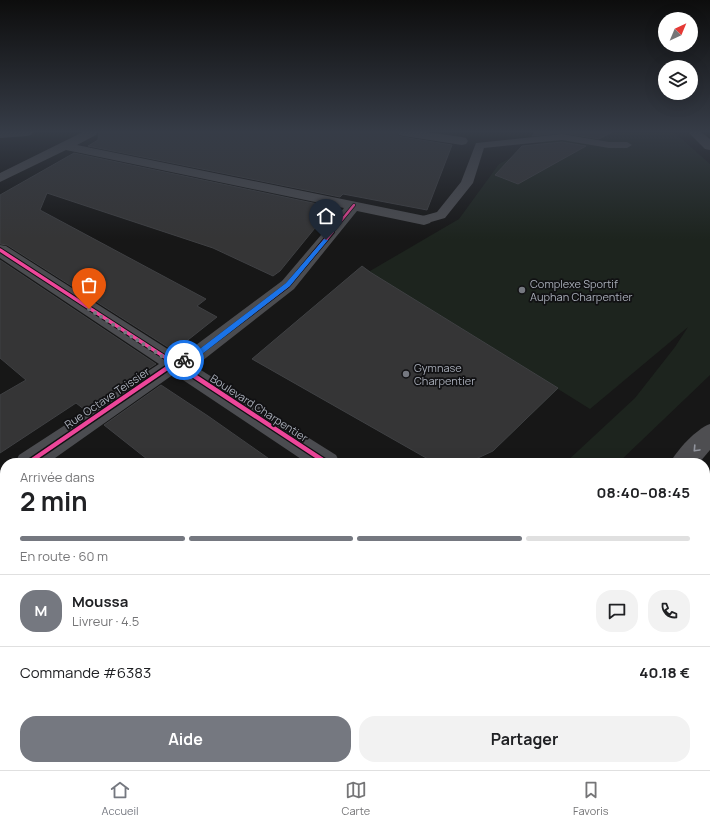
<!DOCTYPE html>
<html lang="fr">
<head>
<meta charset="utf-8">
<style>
  body { margin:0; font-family:Manrope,sans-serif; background:#f2f2f2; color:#202124; height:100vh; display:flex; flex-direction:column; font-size:15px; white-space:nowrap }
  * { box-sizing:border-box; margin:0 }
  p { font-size:13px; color:#757577 }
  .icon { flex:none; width:22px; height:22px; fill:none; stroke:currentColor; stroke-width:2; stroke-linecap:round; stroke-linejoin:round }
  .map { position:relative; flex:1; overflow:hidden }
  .sheet { position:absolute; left:0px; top:458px; width:710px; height:312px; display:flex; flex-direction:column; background:#fff; border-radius:16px 16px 0 0; box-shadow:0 4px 16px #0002 }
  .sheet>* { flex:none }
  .needle { width:26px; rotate:44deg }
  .controls { position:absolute; left:658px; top:12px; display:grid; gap:8px }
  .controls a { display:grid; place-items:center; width:40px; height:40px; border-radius:50%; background:#fff; box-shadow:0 4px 16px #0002; font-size:20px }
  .pin { position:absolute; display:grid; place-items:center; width:34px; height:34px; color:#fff; margin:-41px -17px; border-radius:50% 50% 50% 0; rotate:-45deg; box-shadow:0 0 4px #0007 }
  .pin .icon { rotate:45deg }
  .courier { position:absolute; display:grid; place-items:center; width:40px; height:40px; margin:-20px; border:3px solid #1a73e8; border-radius:50%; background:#fff; color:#222; box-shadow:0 1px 5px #0007 }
  .summary em { font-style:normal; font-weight:700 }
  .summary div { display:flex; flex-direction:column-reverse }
  .summary { display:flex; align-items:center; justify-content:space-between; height:68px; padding:0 20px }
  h1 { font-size:26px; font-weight:700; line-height:30px }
  .bar { display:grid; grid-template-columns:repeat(4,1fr); gap:6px 4px; align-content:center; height:48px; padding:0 20px }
  .bar i { height:5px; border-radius:3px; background:#e0e0e0 }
  .bar .on { background:#757880 }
  .bar p { grid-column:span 4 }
  .line { display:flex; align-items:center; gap:10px; padding:0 20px; border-top:1px solid #e0e0e0 }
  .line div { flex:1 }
  .round { display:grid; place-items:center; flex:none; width:42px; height:42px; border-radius:16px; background:#f2f2f2 }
  .action { display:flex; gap:8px; margin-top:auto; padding:8px 20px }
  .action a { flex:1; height:46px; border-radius:16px; background:#757880; color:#fff; font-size:16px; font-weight:700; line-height:46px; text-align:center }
  .action a+a { background:#f2f2f2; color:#202124 }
  .dock { display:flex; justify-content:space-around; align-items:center; height:56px; border-top:1px solid #e0e0e0; background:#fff; font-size:11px; color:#757577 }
  .dock a { display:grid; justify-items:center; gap:2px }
  .dock .on { color:#757880 }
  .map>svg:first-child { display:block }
  .green { fill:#1d241e }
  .building { fill:#353536; stroke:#3f4043 }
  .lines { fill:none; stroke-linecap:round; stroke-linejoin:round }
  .service { fill:#4b4c50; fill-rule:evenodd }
  .minor { fill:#4b4c50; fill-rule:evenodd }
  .tertiary { fill:#4b4c50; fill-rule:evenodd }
  .motorway { fill:#4e4e51; fill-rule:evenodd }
  .cycleway-far2-casing { stroke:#111113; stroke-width:4 }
  .cycleway-far1-casing { stroke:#111113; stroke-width:5.5 }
  .cycleway-casing { stroke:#111113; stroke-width:7 }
  .cycleway-far2 { stroke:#ed469a; stroke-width:2.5 }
  .cycleway-far1 { stroke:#ed469a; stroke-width:3.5 }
  .cycleway { stroke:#ed469a; stroke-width:4.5 }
  .oneway { stroke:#92959e }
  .route { fill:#1a73e8 }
  .done { stroke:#757880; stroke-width:4; stroke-dasharray:0 7.2 }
  .poi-dot { fill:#757880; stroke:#111113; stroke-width:1.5 }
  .labels { text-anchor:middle; stroke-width:3.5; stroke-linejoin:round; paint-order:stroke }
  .poi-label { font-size:11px; fill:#a8adb8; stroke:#111113; text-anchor:start }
  .street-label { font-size:11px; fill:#a8adb8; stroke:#111113 }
</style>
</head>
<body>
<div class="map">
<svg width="710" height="770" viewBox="0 0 710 770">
  <rect width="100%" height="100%" fill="#171717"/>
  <!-- green -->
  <g class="green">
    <path d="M 540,132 L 674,132 L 710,164 L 710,375 L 618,463 L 565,463 L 635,398 L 675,347 L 688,327 L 590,409 L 558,389 L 493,451 L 435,463 L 252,359 L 362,266 L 370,271 L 459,219 L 499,164 L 545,140 Z"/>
    <path d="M 127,765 L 302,765 L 296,770 L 122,770 Z"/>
  </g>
  <!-- building -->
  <g class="building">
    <path d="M 99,132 L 396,132 L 398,136 L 403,137 L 452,145 L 427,210 L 343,194 L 340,197 L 88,146 L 98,140 Z"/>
    <path d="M 535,132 L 612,132 L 599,139 L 562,133 L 532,136 Z"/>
    <path d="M 562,142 L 586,146 L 518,184 L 495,175 L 522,146 Z"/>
    <path d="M 74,153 L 332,207 L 280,271 L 273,276 L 213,248 L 47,193 L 40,210 L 206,299 L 197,306 L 217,317 L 174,351 L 7,245 L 0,244 L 0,195 Z"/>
    <path d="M 0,260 L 156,364 L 85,410 L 76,403 L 0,453 L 0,395 L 26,380 L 0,358 Z"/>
    <path d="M 362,266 L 370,272 L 558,388 L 493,451 L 467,463 L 435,463 L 252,359 Z"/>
    <path d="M 161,385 L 208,416 L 275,463 L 152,463 L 104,425 Z"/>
  </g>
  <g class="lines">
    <!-- service -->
    <path class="service" d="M 562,134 L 609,142 L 627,142 L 632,145 L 627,148 L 609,148 L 562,140 L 484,148 L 473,183 L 445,218 L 424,224 L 419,223 L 418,220 L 419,217 L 437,212 L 461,182 L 476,143 Z"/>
    <!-- minor -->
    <g class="minor">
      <path d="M 0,132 L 33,132 L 31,135 L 27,136 L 0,138 Z"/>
      <path d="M 83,132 L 98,132 L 96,135 L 77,145 L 430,217 L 432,220 L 430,223 L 424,225 L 357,211 L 294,289 L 202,361 L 193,365 L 336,455 L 340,463 L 307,463 L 174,374 L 48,463 L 15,463 L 19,455 L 159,364 L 0,258 L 0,245 L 6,246 L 177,355 L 188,351 L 282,281 L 344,208 L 66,150 L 0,182 L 0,173 Z"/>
      <path d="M 397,132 L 425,132 L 462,137 L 466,138 L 468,141 L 466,144 L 462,145 L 403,136 L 399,135 Z"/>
      <path d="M 5,468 L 5,493 L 0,494 L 0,470 Z"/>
    </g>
    <!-- tertiary -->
    <path class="tertiary" d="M 688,132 L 701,132 L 710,139 L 710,150 L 705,149 Z"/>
    <!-- motorway -->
    <g class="motorway">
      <path d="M 710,424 L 710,450 L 699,463 L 670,463 C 677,450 696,429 710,424 Z"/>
      <path d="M 710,541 L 710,573 L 705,575 L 705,543 Z"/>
      <path d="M 378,765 L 417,765 L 415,770 L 376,770 Z"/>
      <path d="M 524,765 L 562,765 L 560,770 L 522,770 Z"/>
    </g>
    <!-- cycleway-far2 casing -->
    <g class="cycleway-far2-casing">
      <path id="cycleway-far2" d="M 331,233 L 354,205"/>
    </g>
    <!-- cycleway-far1 casing -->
    <g class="cycleway-far1-casing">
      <g id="cycleway-far1">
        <path d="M 0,250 L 177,365"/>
        <path d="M 172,365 L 195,356 L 288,285 L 332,232"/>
      </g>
    </g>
    <!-- cycleway casing -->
    <g class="cycleway-casing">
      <g id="cycleway">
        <path d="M 176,364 L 327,463"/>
        <path d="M 28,463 L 173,364"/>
      </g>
    </g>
    <!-- cycleway-far2 -->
    <use href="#cycleway-far2" class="cycleway-far2"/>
    <!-- cycleway-far1 -->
    <use href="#cycleway-far1" class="cycleway-far1"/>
    <!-- cycleway -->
    <use href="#cycleway" class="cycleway"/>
  </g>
  <!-- one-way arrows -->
  <defs><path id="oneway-chevron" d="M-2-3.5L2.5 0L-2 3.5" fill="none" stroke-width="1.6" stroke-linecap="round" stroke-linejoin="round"/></defs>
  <use class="oneway" href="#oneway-chevron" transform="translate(696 449) rotate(133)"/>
  <!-- sky -->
  <linearGradient id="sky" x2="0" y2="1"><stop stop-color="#0d0d0d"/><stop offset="0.55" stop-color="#363c47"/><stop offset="1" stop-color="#363c47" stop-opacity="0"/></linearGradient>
  <rect width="710" height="239" fill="url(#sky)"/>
  <!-- route -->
  <path class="route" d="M 324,239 L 328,240 L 290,286 L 197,358 L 182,361 L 182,358 L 193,354 L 286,283 Z"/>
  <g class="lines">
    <!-- done -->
    <path class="done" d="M 89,309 L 174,364 L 184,360"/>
  </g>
  <!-- markers -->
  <g class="poi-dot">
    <circle cx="522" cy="290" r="4"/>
    <circle cx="406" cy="374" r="4"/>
  </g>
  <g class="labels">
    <!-- poi labels -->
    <g class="poi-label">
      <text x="530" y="288">Complexe Sportif<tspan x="530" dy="13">Auphan Charpentier</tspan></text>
      <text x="414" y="372">Gymnase<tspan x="414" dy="13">Charpentier</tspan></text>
    </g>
    <!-- street labels -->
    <g class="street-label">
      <text transform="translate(107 398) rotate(-34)" y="4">Rue Octave Teissier</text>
      <text transform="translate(259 408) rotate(33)" y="4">Boulevard Charpentier</text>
    </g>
  </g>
</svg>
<div class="controls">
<a><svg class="needle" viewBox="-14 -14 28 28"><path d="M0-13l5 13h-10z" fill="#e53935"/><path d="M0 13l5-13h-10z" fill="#757577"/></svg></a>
<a><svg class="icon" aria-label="layers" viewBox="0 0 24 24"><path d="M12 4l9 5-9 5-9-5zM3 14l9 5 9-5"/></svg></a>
</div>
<div class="pin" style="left:89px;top:309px;background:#ea580c"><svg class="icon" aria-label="bag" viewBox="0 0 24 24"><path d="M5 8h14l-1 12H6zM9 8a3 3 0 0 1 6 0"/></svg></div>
<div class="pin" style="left:326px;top:240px;background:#1f2937"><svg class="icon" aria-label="home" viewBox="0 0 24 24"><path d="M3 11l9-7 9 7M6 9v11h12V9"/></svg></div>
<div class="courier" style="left:184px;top:360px"><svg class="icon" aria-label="bike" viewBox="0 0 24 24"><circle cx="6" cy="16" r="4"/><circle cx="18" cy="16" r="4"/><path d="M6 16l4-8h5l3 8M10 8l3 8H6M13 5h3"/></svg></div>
<section class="sheet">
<div class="summary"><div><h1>2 min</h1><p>Arrivée dans</p></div><em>08:40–08:45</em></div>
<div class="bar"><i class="on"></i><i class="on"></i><i class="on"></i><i></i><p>En route · 60 m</p></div>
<div class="line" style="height:72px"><b class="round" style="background:#757880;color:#fff">M</b><div><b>Moussa</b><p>Livreur · 4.5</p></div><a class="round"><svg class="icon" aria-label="chat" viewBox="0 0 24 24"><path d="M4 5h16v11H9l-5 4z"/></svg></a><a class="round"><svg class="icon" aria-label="phone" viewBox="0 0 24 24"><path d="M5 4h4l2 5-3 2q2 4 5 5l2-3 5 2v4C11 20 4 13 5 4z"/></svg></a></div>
<div class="line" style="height:52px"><div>Commande #6383</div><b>40.18 €</b></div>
<div class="action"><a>Aide</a><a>Partager</a></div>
</section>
</div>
<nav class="dock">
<a class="on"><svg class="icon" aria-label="home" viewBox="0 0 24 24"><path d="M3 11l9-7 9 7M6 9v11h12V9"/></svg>Accueil</a>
<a><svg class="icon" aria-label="map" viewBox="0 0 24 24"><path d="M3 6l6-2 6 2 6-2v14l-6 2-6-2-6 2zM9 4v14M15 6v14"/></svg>Carte</a>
<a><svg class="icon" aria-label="saved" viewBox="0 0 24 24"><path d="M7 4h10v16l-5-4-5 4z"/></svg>Favoris</a>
</nav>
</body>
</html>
